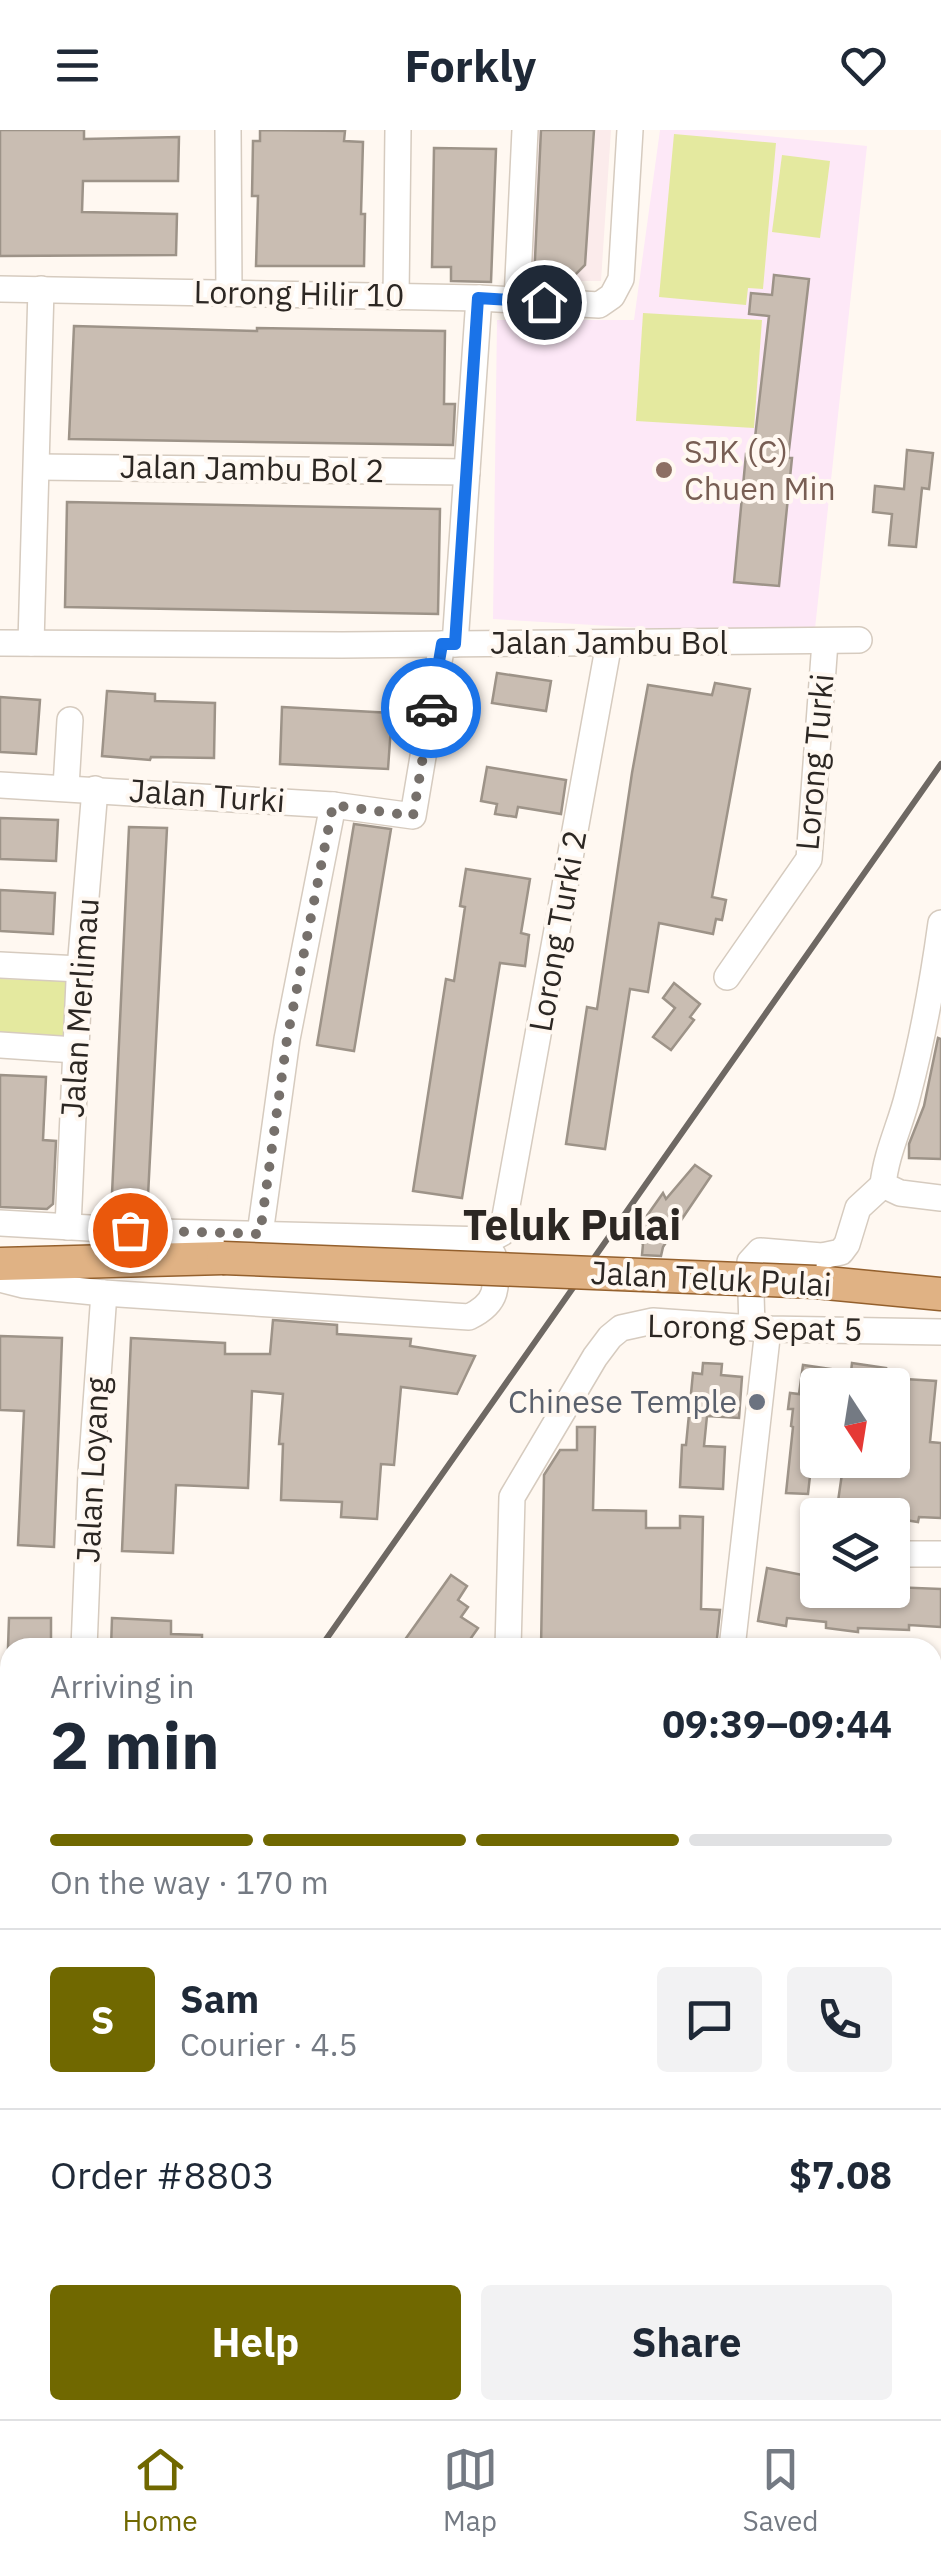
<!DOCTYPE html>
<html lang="en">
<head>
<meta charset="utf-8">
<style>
  body { margin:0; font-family:"IBM Plex Sans",sans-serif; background:#f2f2f3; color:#1f2937; height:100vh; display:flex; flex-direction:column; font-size:38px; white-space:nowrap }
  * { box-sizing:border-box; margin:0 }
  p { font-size:32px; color:#747a83 }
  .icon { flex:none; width:55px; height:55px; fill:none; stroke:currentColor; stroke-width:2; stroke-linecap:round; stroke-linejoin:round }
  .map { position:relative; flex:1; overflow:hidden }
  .side { position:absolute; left:0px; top:1508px; width:942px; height:782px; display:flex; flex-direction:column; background:#fff; border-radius:30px 30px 0 0; box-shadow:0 2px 8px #0004 }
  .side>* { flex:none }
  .needle { width:65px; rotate:168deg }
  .tools { position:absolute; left:800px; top:1238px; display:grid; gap:20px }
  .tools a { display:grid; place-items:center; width:110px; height:110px; border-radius:10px; background:#fff; box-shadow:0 2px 8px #0004; font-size:50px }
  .pin { position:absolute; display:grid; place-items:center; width:85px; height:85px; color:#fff; margin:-42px; border:5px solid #fff; border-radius:50%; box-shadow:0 2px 10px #0007 }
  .courier { position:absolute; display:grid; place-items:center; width:100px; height:100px; margin:-50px; border:8px solid #1a73e8; border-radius:50%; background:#fff; color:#222; box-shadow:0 2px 12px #0007 }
  .summary em { font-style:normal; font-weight:800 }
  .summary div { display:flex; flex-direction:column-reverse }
  .summary { display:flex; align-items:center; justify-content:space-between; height:170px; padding:0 50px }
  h1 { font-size:65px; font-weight:800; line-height:75px }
  .bar { display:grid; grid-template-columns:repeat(4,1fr); gap:15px 10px; align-content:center; height:120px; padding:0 50px }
  .bar i { height:12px; border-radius:8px; background:#e0e1e3 }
  .bar .selected { background:#706800 }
  .bar p { grid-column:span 4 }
  .line { display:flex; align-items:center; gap:25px; padding:0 50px; border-top:2px solid #e0e1e3 }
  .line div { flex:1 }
  .round { display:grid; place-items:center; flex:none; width:105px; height:105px; border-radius:10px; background:#f2f2f3 }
  .cta { display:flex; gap:20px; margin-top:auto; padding:20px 50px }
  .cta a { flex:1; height:115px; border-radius:10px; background:#706800; color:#fff; font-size:40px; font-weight:800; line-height:115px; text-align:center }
  .cta a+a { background:#f2f2f3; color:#1f2937 }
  header { display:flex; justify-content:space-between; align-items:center; height:130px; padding:0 50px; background:#fff; font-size:45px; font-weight:800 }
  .menu { display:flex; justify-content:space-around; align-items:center; height:140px; border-top:2px solid #e0e1e3; background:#fff; font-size:28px; color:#747a83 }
  .menu a { display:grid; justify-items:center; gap:5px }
  .menu .selected { color:#706800 }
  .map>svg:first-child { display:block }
  .commercial { fill:#fbebeb }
  .education { fill:#fde8f7 }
  .green { fill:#e4e99f }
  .building { fill:#c9bdb2; stroke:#9d9388; stroke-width:2.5 }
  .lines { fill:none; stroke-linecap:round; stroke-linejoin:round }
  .minor-casing { stroke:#d6cbbf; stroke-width:28 }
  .major-casing { stroke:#94602d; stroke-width:35 }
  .minor { stroke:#fff; stroke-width:25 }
  .major { stroke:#e0b284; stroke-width:32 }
  .rail { stroke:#6e6863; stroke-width:6 }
  .major-bridge-casing { stroke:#94602d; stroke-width:35; stroke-linecap:butt }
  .major-bridge { stroke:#e0b284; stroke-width:32 }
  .done { stroke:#76706b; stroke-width:10; stroke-dasharray:0 18 }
  .route { stroke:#1a73e8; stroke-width:12 }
  .education-dot { fill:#8d6e63; stroke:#fff8f1; stroke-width:4 }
  .worship-dot { fill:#6b7280; stroke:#fff8f1; stroke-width:4 }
  .labels { text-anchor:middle; stroke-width:8; stroke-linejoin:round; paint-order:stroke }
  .street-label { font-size:32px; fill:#2c2723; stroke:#fff8f1 }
  .education-label { font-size:32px; fill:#785e54; stroke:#fff8f1; text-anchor:start }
  .worship-label { font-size:32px; fill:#5b616d; stroke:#fff8f1; text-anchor:end }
  .district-label { font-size:42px; font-weight:bold; fill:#2c2723; stroke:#fff8f1 }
</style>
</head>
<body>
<header><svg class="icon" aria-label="menu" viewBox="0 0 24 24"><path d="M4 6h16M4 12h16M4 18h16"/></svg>Forkly<svg class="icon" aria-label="heart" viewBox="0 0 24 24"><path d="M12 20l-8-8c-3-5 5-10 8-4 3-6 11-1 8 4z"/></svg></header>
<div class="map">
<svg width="941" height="2289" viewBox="0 0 941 2289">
  <rect width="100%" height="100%" fill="#fff8f1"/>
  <!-- commercial -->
  <path class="commercial" d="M 512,0 L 611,0 L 601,151 L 511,151 Z"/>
  <!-- education -->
  <path class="education" d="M 660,0 L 706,0 L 867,16 L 814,508 L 493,489 L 497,190 L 634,190 Z"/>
  <!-- green -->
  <g class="green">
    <path d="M 674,4 L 776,13 L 763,159 L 748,158 L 746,175 L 659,167 Z"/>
    <path d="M 782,25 L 830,31 L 820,108 L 772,102 Z"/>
    <path d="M 643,183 L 762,190 L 754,298 L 636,291 Z"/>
    <path d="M 0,849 L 79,851 L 80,915 L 0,910 Z"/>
  </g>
  <!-- building -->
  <g class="building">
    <path d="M 0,0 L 84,0 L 84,9 L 179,7 L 178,51 L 83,51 L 82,82 L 177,84 L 176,125 L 0,126 Z"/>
    <path d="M 260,0 L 345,1 L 344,11 L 363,12 L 361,84 L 365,84 L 364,136 L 256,136 L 258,66 L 252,66 L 253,11 L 260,11 Z"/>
    <path d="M 541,0 L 594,0 L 585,135 L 570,150 L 534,150 Z"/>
    <path d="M 434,18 L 496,19 L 491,152 L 451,151 L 451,137 L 432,137 Z"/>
    <path d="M 774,145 L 809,149 L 788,328 L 792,328 L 779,456 L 734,452 L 746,324 L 753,325 L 769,186 L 749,184 L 751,163 L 772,165 Z"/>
    <path d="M 74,196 L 257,201 L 257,198 L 445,201 L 444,274 L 455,274 L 453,315 L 69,309 Z"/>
    <path d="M 907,320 L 933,323 L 929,359 L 922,358 L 916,417 L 889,415 L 892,384 L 873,382 L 875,356 L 904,359 Z"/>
    <path d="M 67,372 L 440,379 L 438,484 L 65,477 Z"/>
    <path d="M 497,543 L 551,551 L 546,581 L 492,573 Z"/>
    <path d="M 715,553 L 750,559 L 712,767 L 726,770 L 722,790 L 716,789 L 713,804 L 659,793 L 648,862 L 630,859 L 605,1019 L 566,1014 L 587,877 L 597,879 L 632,643 L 648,555 L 712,565 Z"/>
    <path d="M 107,561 L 155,564 L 155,571 L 215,573 L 214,628 L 151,627 L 150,630 L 102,626 Z"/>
    <path d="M 0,567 L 40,570 L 36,624 L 0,622 Z"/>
    <path d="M 282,577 L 392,583 L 388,639 L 280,634 Z"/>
    <path d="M 487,637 L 566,650 L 561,684 L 518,677 L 516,687 L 495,684 L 497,674 L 481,671 Z"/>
    <path d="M 0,688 L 58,690 L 56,731 L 0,729 Z"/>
    <path d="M 354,694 L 391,699 L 354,921 L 317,915 Z"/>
    <path d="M 129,697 L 167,698 L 148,1066 L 112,1064 Z"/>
    <path d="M 466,739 L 530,749 L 521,803 L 529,805 L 525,836 L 500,833 L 462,1068 L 413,1061 L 446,849 L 454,851 L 465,777 L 460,776 Z"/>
    <path d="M 0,760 L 55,763 L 53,804 L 0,801 Z"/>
    <path d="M 674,853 L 700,874 L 690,887 L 694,890 L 671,920 L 653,907 L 675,878 L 663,868 Z"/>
    <path d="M 938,908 L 941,909 L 941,1029 L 909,1028 L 909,1014 L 924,976 Z"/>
    <path d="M 0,945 L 46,947 L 43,1010 L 56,1011 L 53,1074 L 47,1079 L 0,1077 Z"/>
    <path d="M 695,1035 L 711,1046 L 663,1117 L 661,1126 L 642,1125 L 643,1114 L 632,1107 L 663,1063 L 666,1069 Z"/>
    <path d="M 273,1190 L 337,1195 L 337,1204 L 411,1209 L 410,1216 L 475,1226 L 457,1264 L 401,1257 L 394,1335 L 381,1334 L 377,1389 L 341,1387 L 342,1372 L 281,1370 L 283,1314 L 279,1314 L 283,1264 L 252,1261 L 248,1358 L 176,1355 L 173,1423 L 122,1421 L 131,1208 L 225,1213 L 225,1224 L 270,1224 Z"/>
    <path d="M 0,1206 L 62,1208 L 54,1417 L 18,1415 L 24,1281 L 0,1280 Z"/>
    <path d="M 703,1233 L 722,1234 L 721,1245 L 742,1247 L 739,1288 L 707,1286 L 704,1316 L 725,1317 L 723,1359 L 680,1357 L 682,1315 L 686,1315 L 693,1243 L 702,1244 Z"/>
    <path d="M 852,1233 L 886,1238 L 883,1255 L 818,1255 L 818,1300 L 815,1300 L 808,1364 L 786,1363 L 793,1297 L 791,1296 L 793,1279 L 788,1279 L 790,1263 L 799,1264 L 803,1235 L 851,1242 Z"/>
    <path d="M 905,1249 L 936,1251 L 930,1312 L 941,1313 L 941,1388 L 919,1387 L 918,1392 L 892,1388 L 892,1385 L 836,1385 L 844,1330 L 895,1330 L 899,1324 Z"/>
    <path d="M 577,1297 L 595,1297 L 593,1380 L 646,1381 L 646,1398 L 680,1398 L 680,1386 L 703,1387 L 701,1479 L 720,1480 L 716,1518 L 541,1518 L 544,1345 L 560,1320 L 577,1320 Z"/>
    <path d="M 767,1438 L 818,1448 L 818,1460 L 892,1460 L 892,1457 L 941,1459 L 941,1497 L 909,1495 L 909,1500 L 858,1498 L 858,1502 L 826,1498 L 826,1492 L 787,1488 L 786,1496 L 758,1491 Z"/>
    <path d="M 451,1445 L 467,1456 L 458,1470 L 468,1477 L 461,1487 L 478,1498 L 464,1518 L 399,1518 Z"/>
    <path d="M 9,1488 L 51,1488 L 51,1518 L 8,1518 Z"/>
    <path d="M 112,1488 L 171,1491 L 171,1504 L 202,1505 L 202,1518 L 111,1518 Z"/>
  </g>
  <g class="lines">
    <!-- minor casing -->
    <g class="minor-casing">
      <g id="minor">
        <path d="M 228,0 L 229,163"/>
        <path d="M 0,159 L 479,168 L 599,175 L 612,166 L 621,149 L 630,0"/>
        <path d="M 396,167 L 398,0"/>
        <path d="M 517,170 L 525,0"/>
        <path d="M 37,337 L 467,342"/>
        <path d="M 0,513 L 342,515 L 859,510"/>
        <path d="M 31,513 L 41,159"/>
        <path d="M 455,514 L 479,168"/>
        <path d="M 0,655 L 333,675 L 413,686 L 442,514"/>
        <path d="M 66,657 L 70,590"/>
        <path d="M 0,835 L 80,839"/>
        <path d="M 727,847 L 809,729 L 825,512"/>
        <path d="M 0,915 L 75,920"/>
        <path d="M 883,1055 C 886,1023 901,994 908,964 C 923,907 933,851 941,793"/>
        <path d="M 883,1055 L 900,1063 L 941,1068"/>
        <path d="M 0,1093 L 160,1102 L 489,1110 L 502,1103 L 609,513"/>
        <path d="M 68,1097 L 79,851 L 95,659"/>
        <path d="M 260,1104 L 287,909 L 333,675"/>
        <path d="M 0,1149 L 23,1155 L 104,1163 L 469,1187 C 500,1172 497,1156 493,1125"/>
        <path d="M 752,1197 L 750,1132 L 760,1121 L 822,1126 L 841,1122 L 847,1114 L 858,1078 L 883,1055"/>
        <path d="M 902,1424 L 941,1424"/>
        <path d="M 84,1518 L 91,1343 L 104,1163"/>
        <path d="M 508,1518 L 512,1367 L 595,1227 L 610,1207 L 621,1198 L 653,1191 L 768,1199 L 941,1202"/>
        <path d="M 732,1518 L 768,1199"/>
        <path d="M 932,1622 L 941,1623"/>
        <path d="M 932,1800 L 941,1800"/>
        <path d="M 932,2038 L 941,1981"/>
        <path d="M 0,2077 L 10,2062"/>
        <path d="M 0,2242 L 10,2249"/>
        <path d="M 54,2280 L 67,2289"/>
        <path d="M 377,2280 L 390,2289"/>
        <path d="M 453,2289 L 455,2280"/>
        <path d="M 897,2289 L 898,2280"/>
      </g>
    </g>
    <!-- major casing -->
    <g class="major-casing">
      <g id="major">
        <path d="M 0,1134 L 223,1128"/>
        <path d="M 816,1152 L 941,1164"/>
      </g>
    </g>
    <!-- minor -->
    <use href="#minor" class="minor"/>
    <!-- major -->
    <use href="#major" class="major"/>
    <!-- rail -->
    <g class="rail">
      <path d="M 320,1518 L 941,634"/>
      <path d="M 0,1972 L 10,1958"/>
    </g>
    <!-- major-bridge casing -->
    <g class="major-bridge-casing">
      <path id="major-bridge" d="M 223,1128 L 816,1152"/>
    </g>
    <!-- major-bridge -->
    <use href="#major-bridge" class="major-bridge"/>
  </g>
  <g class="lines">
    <!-- done -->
    <path class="done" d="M 130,1100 L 260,1104 L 287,909 L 333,675 L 413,686 L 431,578"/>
    <!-- route -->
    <path class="route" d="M 431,578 L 442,514 L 455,514 L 478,168 L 544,172"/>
  </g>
  <!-- markers -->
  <circle class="education-dot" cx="664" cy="340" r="10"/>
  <circle class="worship-dot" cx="757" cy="1272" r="10"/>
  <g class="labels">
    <!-- street labels -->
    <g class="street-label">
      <text transform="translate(299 164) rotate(1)" y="11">Lorong Hilir 10</text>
      <text transform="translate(252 339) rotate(1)" y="11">Jalan Jambu Bol 2</text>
      <text x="609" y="524">Jalan Jambu Bol</text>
      <text transform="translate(815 632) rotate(-85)" y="11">Lorong Turki</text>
      <text transform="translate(207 666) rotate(4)" y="11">Jalan Turki</text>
      <text transform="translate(558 801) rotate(-80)" y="11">Lorong Turki 2</text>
      <text transform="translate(80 878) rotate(-86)" y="11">Jalan Merlimau</text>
      <text transform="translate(711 1149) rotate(3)" y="11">Jalan Teluk Pulai</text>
      <text transform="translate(755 1198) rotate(1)" y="11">Lorong Sepat 5</text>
      <text transform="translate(93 1340) rotate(-87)" y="11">Jalan Loyang</text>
    </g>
    <!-- education labels -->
    <g class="education-label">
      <text x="684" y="333">SJK (C)<tspan x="684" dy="37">Chuen Min</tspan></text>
    </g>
    <!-- worship labels -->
    <g class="worship-label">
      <text x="737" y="1283">Chinese Temple</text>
    </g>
    <!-- district labels -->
    <g class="district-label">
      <text x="572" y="1110">Teluk Pulai</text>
    </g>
  </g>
</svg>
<div class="tools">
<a><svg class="needle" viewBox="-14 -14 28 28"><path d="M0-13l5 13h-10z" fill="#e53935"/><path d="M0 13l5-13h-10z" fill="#747a83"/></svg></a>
<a><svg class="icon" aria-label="layers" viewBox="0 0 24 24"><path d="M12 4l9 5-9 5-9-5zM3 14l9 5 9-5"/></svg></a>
</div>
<div class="pin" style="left:130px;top:1100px;background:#ea580c"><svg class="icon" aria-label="bag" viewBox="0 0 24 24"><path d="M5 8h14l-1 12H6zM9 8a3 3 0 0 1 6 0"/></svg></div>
<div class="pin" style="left:544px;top:172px;background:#1f2937"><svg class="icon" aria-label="home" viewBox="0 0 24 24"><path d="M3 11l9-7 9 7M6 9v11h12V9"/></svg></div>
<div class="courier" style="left:431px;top:578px"><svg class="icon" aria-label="car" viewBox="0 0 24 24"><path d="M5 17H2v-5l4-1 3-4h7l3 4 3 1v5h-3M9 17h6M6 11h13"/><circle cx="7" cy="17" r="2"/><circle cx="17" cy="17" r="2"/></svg></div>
<section class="side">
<div class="summary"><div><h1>2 min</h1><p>Arriving in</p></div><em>09:39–09:44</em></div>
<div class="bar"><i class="selected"></i><i class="selected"></i><i class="selected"></i><i></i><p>On the way · 170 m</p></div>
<div class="line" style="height:180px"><b class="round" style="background:#706800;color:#fff">S</b><div><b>Sam</b><p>Courier · 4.5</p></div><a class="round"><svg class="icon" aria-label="chat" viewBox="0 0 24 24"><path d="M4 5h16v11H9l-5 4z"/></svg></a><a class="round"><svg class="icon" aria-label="phone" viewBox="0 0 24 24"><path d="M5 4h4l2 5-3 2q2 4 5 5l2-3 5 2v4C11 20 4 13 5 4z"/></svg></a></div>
<div class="line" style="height:130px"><div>Order #8803</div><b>$7.08</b></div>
<div class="cta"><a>Help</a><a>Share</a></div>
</section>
</div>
<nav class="menu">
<a class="selected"><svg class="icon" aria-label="home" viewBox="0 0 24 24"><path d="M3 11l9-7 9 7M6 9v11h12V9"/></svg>Home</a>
<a><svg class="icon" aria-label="map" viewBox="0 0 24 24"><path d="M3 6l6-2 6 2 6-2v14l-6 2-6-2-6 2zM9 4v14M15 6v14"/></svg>Map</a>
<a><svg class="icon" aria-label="saved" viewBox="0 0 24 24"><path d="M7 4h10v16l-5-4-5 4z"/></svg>Saved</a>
</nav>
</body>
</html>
